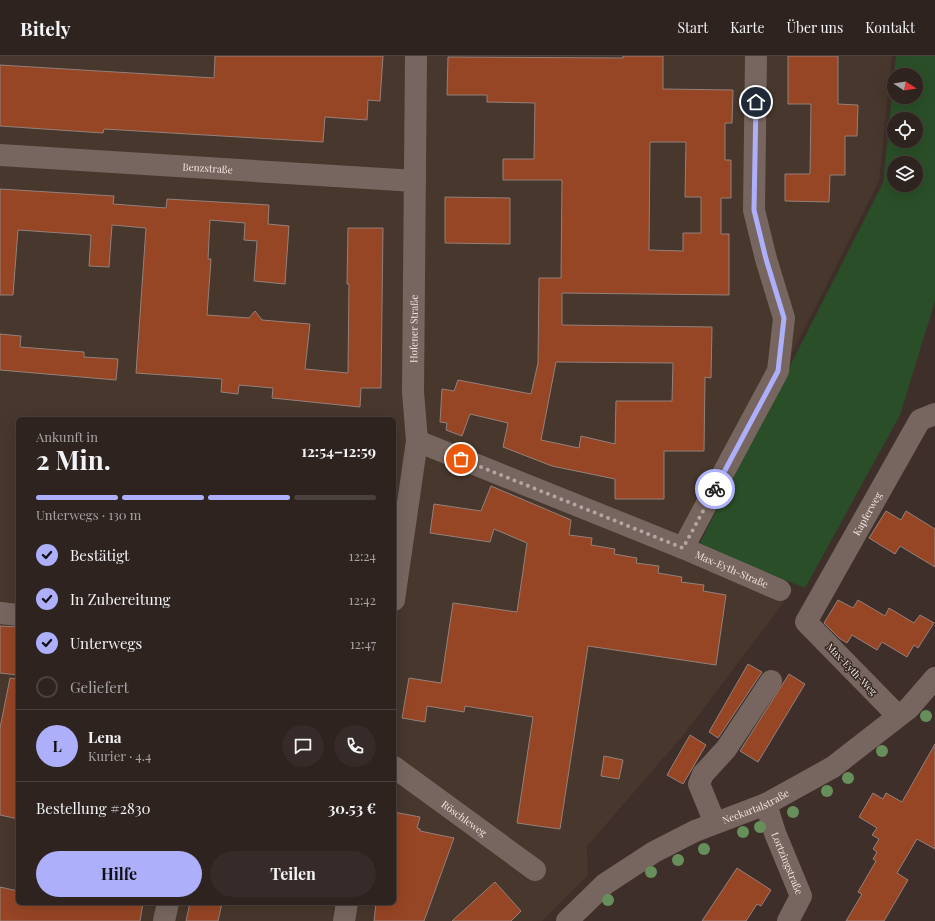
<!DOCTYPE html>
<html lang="de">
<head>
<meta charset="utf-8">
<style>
  body { margin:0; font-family:"Playfair Display",serif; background:#372b29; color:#f1f3f6; height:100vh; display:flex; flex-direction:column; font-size:15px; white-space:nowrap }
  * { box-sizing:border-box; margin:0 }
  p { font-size:13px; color:#a7a4a5 }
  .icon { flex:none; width:22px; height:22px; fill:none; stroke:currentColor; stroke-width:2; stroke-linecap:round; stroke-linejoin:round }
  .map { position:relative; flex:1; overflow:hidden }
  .details { position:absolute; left:16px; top:361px; width:380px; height:488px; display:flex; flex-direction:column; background:#2f2320; border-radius:6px; box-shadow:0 4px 16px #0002,0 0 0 1px #4a403e }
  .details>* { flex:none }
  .needle { width:26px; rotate:102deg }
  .fabs { position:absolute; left:887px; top:12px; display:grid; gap:8px }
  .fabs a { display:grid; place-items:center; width:36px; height:36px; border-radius:50%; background:#2f2320; box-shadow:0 4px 16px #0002,0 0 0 1px #4a403e; font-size:20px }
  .pin { position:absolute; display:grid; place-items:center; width:34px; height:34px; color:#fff; margin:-17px; border:2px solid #fff; border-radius:50%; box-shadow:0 1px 4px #0007 }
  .courier { position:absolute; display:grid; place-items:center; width:40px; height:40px; margin:-20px; border:3px solid #adaffb; border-radius:50%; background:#fff; color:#222; box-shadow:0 1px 5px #0007 }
  .overview em { font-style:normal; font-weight:700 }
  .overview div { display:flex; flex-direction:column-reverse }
  .overview { display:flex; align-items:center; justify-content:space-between; height:68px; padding:0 20px }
  h1 { font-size:26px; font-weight:700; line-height:30px }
  .bar { display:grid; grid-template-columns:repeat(4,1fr); gap:6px 4px; align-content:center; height:48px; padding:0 20px }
  .bar i { height:5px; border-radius:3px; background:#4a403e }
  .bar .selected { background:#adaffb }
  .bar p { grid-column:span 4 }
  .line { display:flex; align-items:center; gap:10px; padding:0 20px; border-top:1px solid #4a403e }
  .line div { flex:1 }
  .round { display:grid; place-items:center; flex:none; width:42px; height:42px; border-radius:21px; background:#372b29 }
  ol { padding:0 20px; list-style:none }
  li { display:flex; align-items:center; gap:12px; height:44px }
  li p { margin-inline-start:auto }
  li .icon { padding:4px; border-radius:50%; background:#adaffb; color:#111; stroke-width:4 }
  li:last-child { color:#a7a4a5 }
  li i { width:22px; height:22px; border:2px solid #4a403e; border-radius:50% }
  .primary-button { display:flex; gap:8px; margin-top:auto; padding:8px 20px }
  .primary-button a { flex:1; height:46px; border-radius:24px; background:#adaffb; color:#111; font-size:16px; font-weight:700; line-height:46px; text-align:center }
  .primary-button a+a { background:#372b29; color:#f1f3f6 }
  header { display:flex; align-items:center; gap:24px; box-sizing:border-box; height:56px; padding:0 20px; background:#2f2320; border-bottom:1px solid #4a403e }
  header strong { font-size:19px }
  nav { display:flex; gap:22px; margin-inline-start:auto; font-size:14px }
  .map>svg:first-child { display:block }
  .industrial { fill:#47372c; fill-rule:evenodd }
  .green { fill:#2a4f28; fill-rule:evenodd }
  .building { fill:#964525; stroke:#94817b; fill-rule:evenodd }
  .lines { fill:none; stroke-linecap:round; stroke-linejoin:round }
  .minor { stroke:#77665f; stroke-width:22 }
  .tree { fill:#678f5b }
  .done { stroke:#b2a6a2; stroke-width:4; stroke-dasharray:0 7.2 }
  .route { stroke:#adaffb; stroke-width:5 }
  .labels { text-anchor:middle; stroke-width:3; stroke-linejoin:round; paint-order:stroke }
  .street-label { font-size:10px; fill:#f0e6e2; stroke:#342620 }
</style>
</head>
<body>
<header>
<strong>Bitely</strong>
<nav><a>Start</a><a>Karte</a><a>Über uns</a><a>Kontakt</a></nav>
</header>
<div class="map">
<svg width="935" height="865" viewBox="0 0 935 865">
  <rect width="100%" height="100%" fill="#3f2f2a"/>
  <!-- industrial -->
  <path class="industrial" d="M 0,0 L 892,0 L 879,125 L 694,491 L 793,534 L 681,682 L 587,790 L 588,819 L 542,865 L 0,865 ZM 18,363 L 394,363 L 394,847 L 18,847 Z"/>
  <!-- green -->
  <path class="green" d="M 896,0 L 935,0 L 935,245 L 900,359 L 805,532 L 699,489 L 883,127 L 894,21 L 894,41 L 916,41 L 916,19 L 894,19 ZM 894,63 L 916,63 L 916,85 L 894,85 ZM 894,107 L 916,107 L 916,129 L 894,129 Z"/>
  <!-- building -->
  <g class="building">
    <path d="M 215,0 L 383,0 L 380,45 L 368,44 L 367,64 L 325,61 L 323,86 L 104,73 L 103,77 L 0,70 L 0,9 L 214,22 Z"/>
    <path d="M 623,0 L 663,0 L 663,33 L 733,34 L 732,67 L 725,67 L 725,104 L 731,104 L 731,142 L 721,142 L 721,178 L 729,178 L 729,239 L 562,237 L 562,269 L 712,271 L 711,322 L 705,321 L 704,395 L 664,395 L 664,443 L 615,443 L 615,423 L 552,410 L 503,391 L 508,367 L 470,358 L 462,380 L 446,374 L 447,367 L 440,366 L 442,333 L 454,335 L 458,324 L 531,338 L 538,307 L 539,222 L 561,222 L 562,124 L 503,124 L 503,103 L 534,103 L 535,47 L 487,46 L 487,39 L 447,39 L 448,1 L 623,2 ZM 650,86 L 686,86 L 685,141 L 701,141 L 701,177 L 683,177 L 683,195 L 649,194 ZM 556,306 L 673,307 L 672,345 L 616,345 L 615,388 L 581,380 L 579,392 L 541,384 Z"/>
    <path d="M 788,0 L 838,0 L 838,48 L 858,49 L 857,80 L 845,80 L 845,119 L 830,119 L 829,146 L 785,145 L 785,118 L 810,118 L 811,48 L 788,48 Z"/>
    <path d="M 0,133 L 114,140 L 113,148 L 166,152 L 167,143 L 269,149 L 268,168 L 289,170 L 285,228 L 254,225 L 257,185 L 244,184 L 245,167 L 210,164 L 208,203 L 211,203 L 207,259 L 249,262 L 255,255 L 262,264 L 310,268 L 305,313 L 348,317 L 349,228 L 347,228 L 348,172 L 383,172 L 381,332 L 361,332 L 360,351 L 272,342 L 273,332 L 239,329 L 238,338 L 221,336 L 222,323 L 136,317 L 146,172 L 112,169 L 109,211 L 89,210 L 91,179 L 18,174 L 13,239 L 0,239 Z"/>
    <path d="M 445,141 L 510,142 L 510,188 L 445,187 Z"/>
    <path d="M 0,278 L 21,280 L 20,291 L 84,296 L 84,301 L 118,303 L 116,324 L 0,314 Z"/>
    <path d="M 491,430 L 571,464 L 569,479 L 592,482 L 591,489 L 615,493 L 614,498 L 637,502 L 636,507 L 659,510 L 658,517 L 682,521 L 681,526 L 704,529 L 703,535 L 726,539 L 716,609 L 588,590 L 560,773 L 517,767 L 533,661 L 465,650 L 464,656 L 427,650 L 425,666 L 402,662 L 409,622 L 441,627 L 453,547 L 517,556 L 527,487 L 494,473 L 490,486 L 430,477 L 434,448 L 481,455 Z"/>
    <path d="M 886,455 L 901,464 L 906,455 L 935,473 L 935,511 L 900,490 L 895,498 L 869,482 Z"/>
    <path d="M 838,544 L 853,552 L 858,544 L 885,560 L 889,552 L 914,567 L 920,559 L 934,567 L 918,592 L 914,589 L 907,601 L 882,586 L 877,594 L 852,579 L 847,587 L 839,582 L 824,567 Z"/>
    <path d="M 0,570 L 18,571 L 18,619 L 0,617 Z"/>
    <path d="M 748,608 L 762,616 L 718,682 L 709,676 Z"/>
    <path d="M 789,618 L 805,628 L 758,706 L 740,695 Z"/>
    <path d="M 10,622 L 18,623 L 18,763 L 0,759 L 0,672 Z"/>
    <path d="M 690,679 L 706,689 L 683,728 L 667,719 Z"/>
    <path d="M 935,688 L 935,793 L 917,783 L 897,817 L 908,824 L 884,865 L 846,865 L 862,838 L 858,836 L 876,805 L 873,803 L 877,796 L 873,793 L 879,783 L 872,779 L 877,772 L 859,761 L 873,737 L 883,743 L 886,737 L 902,746 Z"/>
    <path d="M 604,700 L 623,704 L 619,723 L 601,720 Z"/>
    <path d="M 394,756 L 420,761 L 417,772 L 420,773 L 420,775 L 454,782 L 424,865 L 374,865 L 376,847 L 394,847 Z"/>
    <path d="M 737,812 L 771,834 L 761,850 L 757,848 L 746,865 L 702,865 Z"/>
    <path d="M 495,826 L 521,855 L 511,865 L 452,865 Z"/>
    <path d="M 0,831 L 18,835 L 18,847 L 143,847 L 140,865 L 0,865 Z"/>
    <path d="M 190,847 L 222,847 L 218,865 L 186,865 Z"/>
  </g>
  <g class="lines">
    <!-- minor -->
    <g class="minor">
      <path id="s1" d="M 0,99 L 415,125"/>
      <path id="s2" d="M 417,385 L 683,492 L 780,534"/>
      <path d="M 683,492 L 778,315 L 784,262 L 766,203 L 754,154 L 756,0"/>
      <path id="s3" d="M 394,544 L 417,385 L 413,336 L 416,0"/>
      <path d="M 0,557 L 18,559"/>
      <path id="s4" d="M 898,660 L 806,566 L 920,364 L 935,358"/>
      <path id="s5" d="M 394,711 L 535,814"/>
      <path id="s6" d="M 766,748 L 775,777 L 801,840 L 788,865"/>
      <path d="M 715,767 L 699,728 L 703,718 L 726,693 L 771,625"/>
      <path d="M 164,865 L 168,847"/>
      <path d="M 344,865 L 347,847"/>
      <path id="s7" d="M 567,865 L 605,828 L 654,796 L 695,775 L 766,748 L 833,711 L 909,652 L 935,622"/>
    </g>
  </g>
  <!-- trees -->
  <g class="tree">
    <circle cx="926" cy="660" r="6"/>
    <circle cx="882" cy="695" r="6"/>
    <circle cx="848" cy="722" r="6"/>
    <circle cx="827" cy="735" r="6"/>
    <circle cx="793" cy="756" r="6"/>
    <circle cx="760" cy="771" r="6"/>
    <circle cx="743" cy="776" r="6"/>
    <circle cx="704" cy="793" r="6"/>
    <circle cx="678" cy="804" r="6"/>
    <circle cx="651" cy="816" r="6"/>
    <circle cx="608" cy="844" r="6"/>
  </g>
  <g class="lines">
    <!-- done -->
    <path class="done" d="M 461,403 L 683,492 L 715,433"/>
    <!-- route -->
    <path class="route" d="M 715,433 L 778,315 L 784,262 L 766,203 L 754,154 L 756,46"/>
  </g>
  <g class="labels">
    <!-- street labels -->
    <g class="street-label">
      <text dy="4" stroke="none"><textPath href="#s1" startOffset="208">Benzstraße</textPath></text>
      <text dy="4" stroke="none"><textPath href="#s3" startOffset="273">Hofener Straße</textPath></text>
      <text dy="4" stroke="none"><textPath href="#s4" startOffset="256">Kapferweg</textPath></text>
      <text dy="4" stroke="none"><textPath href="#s2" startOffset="340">Max-Eyth-Straße</textPath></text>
      <text transform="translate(852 613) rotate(46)" y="4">Max-Eyth-Weg</text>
      <text dy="4" stroke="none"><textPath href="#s7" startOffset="223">Neckartalstraße</textPath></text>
      <text dy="4" stroke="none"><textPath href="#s5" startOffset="87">Röschleweg</textPath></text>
      <text dy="4" stroke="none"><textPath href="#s6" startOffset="63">Lortzingstraße</textPath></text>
    </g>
  </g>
</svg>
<div class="fabs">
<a><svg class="needle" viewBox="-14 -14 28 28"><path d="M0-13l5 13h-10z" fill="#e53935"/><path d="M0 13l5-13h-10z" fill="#a7a4a5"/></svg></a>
<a><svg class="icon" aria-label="locate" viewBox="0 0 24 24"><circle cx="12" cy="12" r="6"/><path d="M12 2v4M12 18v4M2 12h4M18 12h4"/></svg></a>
<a><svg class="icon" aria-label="layers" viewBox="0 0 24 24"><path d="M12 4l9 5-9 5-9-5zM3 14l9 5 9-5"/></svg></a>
</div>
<div class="pin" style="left:461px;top:403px;background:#ea580c"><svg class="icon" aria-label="bag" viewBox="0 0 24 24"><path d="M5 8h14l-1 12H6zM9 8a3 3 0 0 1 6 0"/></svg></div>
<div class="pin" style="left:756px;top:46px;background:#1f2937"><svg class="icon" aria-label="home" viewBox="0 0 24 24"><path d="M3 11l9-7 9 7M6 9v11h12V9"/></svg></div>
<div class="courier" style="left:715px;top:433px"><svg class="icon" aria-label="bike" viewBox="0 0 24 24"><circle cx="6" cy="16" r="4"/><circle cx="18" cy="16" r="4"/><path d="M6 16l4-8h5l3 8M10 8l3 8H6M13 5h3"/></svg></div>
<section class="details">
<div class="overview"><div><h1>2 Min.</h1><p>Ankunft in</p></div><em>12:54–12:59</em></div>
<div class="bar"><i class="selected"></i><i class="selected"></i><i class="selected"></i><i></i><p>Unterwegs · 130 m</p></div>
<ol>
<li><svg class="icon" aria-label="check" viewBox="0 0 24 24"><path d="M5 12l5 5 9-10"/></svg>Bestätigt<p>12:24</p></li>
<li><svg class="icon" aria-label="check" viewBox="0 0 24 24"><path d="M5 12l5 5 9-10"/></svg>In Zubereitung<p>12:42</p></li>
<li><svg class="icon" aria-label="check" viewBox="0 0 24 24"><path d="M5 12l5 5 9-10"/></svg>Unterwegs<p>12:47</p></li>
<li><i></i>Geliefert</li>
</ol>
<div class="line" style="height:72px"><b class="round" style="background:#adaffb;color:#111">L</b><div><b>Lena</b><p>Kurier · 4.4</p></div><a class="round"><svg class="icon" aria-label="chat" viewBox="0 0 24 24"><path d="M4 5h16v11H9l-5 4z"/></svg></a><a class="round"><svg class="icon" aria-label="phone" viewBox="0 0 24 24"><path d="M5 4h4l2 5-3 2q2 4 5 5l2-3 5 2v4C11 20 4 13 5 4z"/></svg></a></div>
<div class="line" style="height:52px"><div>Bestellung #2830</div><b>30.53 €</b></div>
<div class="primary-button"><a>Hilfe</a><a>Teilen</a></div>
</section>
</div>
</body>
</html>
